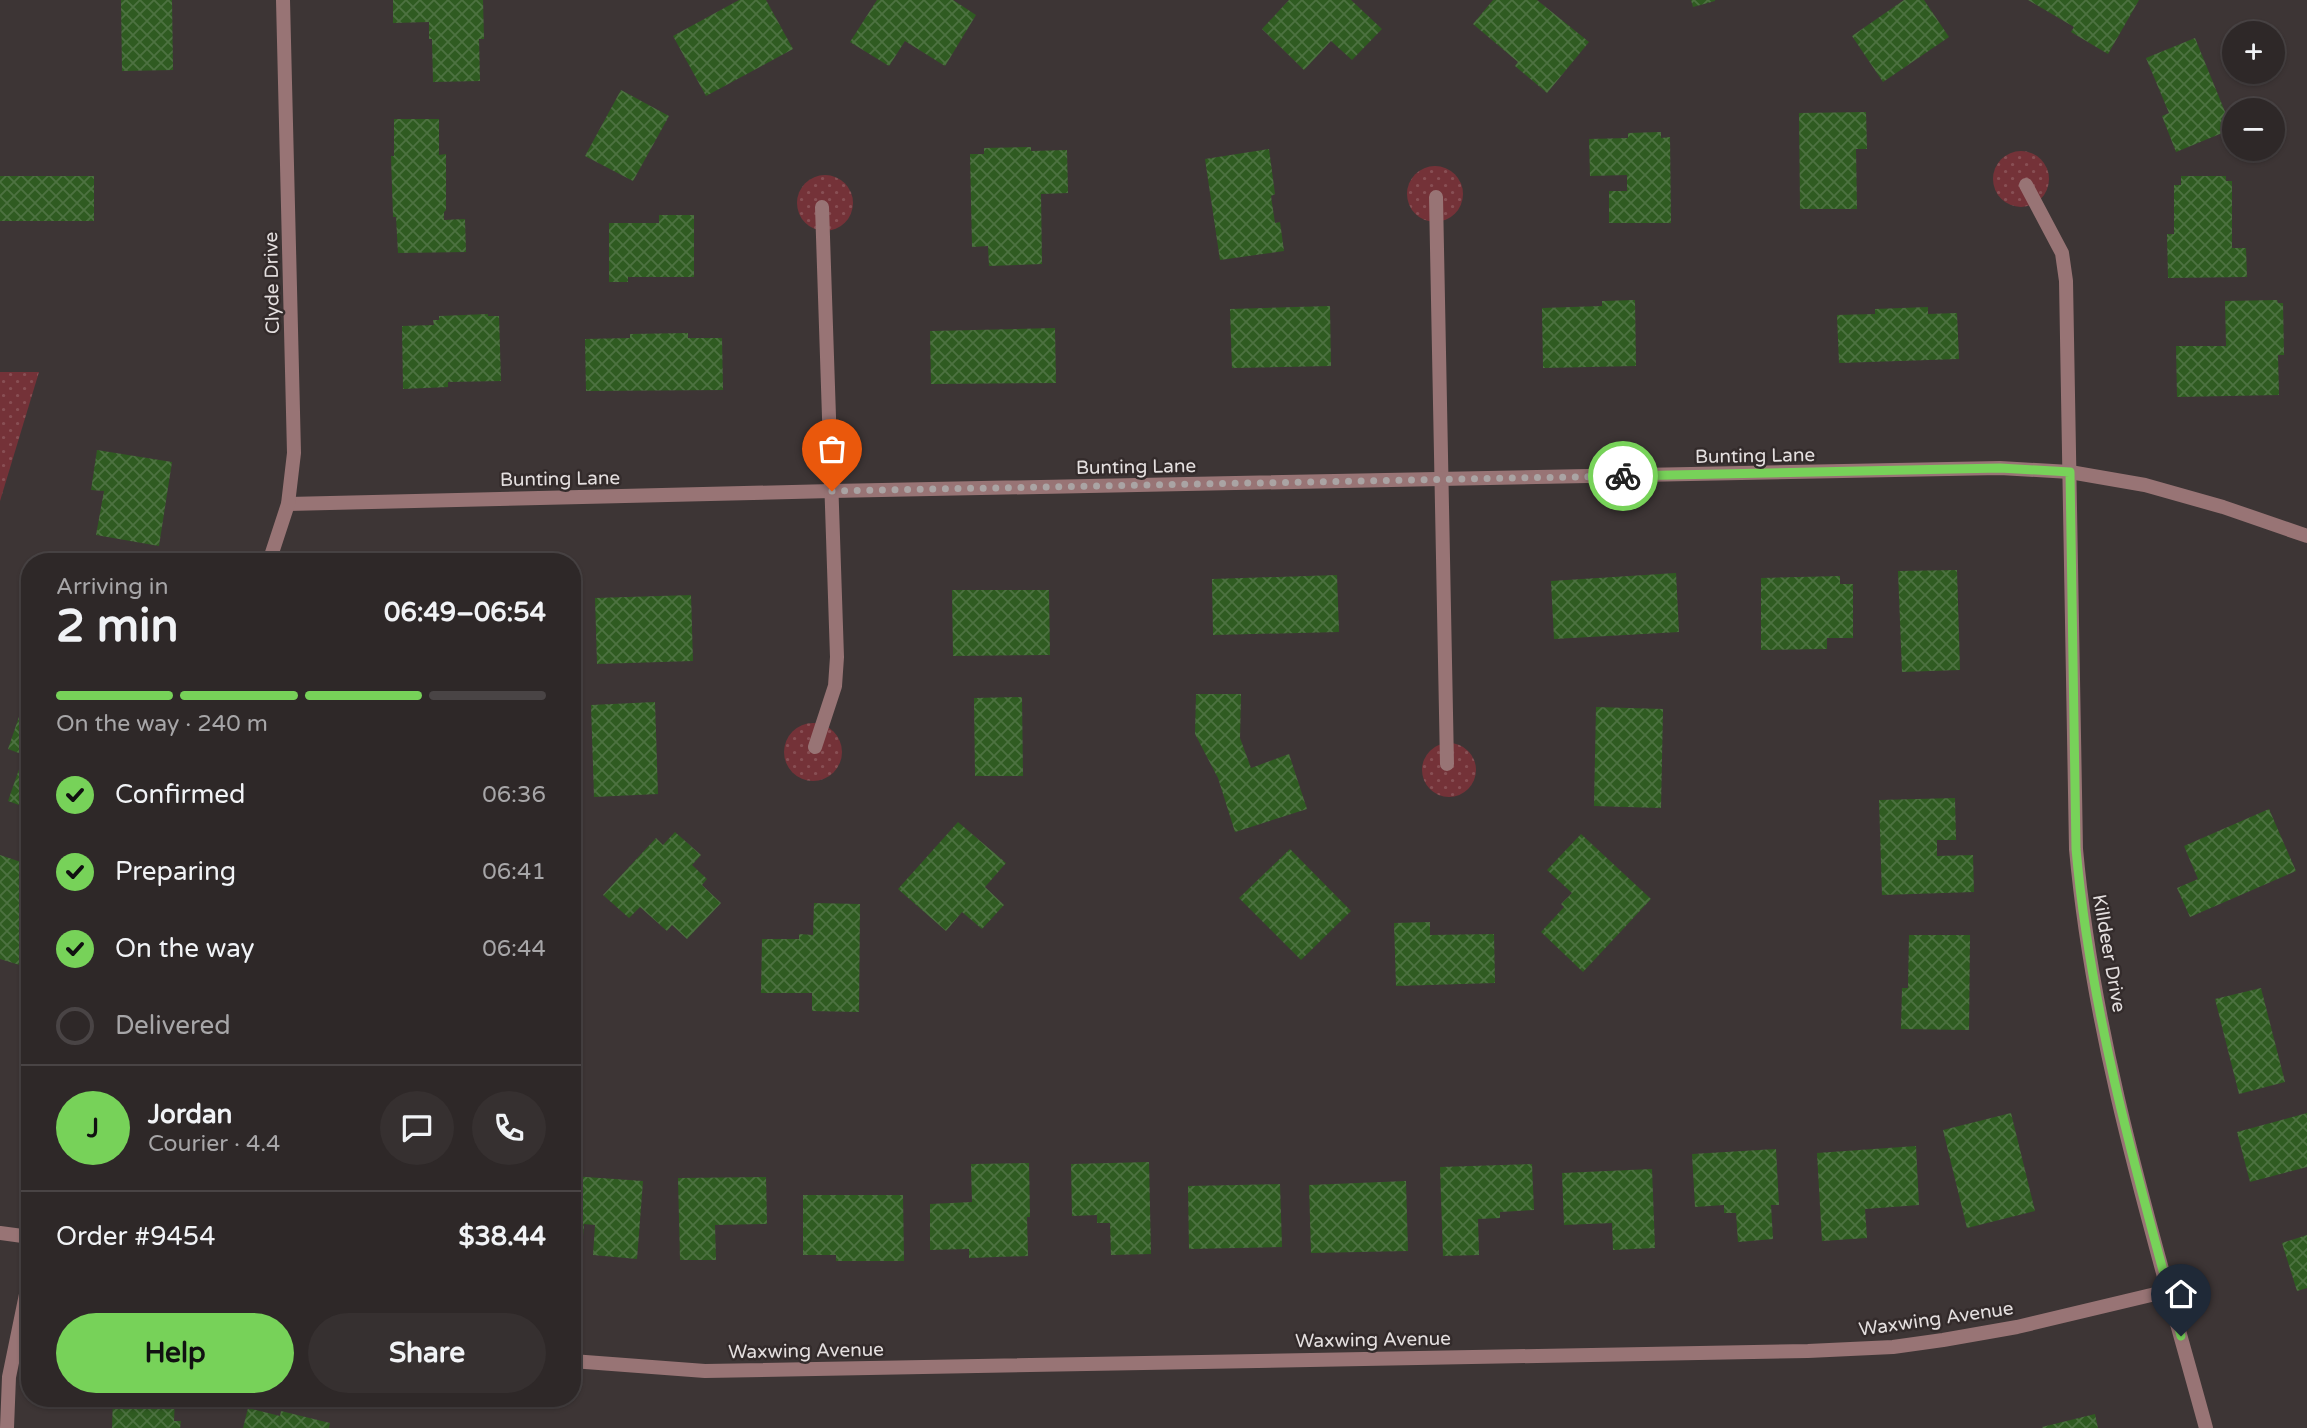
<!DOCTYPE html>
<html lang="en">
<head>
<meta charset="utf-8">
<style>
  body { margin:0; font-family:"Varela Round",sans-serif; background:#363030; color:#f1f3f6; height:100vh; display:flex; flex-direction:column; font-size:26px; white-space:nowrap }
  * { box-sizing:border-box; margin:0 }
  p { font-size:23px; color:#a7a6a8 }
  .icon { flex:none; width:38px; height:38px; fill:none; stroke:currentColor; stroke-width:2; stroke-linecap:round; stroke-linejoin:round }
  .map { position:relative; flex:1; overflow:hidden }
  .details { position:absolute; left:21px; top:553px; width:560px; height:854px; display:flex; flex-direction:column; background:#2e2828; border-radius:28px; box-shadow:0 2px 5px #0004,0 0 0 2px #494445 }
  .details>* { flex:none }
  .controls { position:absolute; left:2222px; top:21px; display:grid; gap:14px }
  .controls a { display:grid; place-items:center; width:63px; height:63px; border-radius:50%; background:#2e2828; box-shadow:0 2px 5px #0004,0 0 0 2px #494445; font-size:35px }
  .pin { position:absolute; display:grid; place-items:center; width:60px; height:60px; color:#fff; margin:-72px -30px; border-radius:50% 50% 50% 0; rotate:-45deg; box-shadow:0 0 7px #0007 }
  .pin .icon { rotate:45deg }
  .courier { position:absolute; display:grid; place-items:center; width:70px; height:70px; margin:-35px; border:5px solid #77d259; border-radius:50%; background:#fff; color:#222; box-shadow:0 2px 9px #0007 }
  .headline em { font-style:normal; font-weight:700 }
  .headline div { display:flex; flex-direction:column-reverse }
  .headline { display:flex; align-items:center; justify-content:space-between; height:119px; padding:0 35px }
  h1 { font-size:46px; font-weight:700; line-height:52px }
  .bar { display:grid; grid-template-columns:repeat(4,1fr); gap:10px 7px; align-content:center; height:84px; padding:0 35px }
  .bar i { height:9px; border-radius:5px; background:#494445 }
  .bar .selected { background:#77d259 }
  .bar p { grid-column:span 4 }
  .line { display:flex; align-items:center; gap:18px; padding:0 35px; border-top:2px solid #494445 }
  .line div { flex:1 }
  .round { display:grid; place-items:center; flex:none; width:74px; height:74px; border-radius:37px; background:#363030 }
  ol { padding:0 35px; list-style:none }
  li { display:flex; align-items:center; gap:21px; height:77px }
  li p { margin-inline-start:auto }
  li .icon { padding:7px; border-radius:50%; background:#77d259; color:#111; stroke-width:4 }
  li:last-child { color:#a7a6a8 }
  li i { width:38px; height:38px; border:4px solid #494445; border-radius:50% }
  .cta { display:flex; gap:14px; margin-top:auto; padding:14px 35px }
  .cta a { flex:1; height:80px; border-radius:42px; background:#77d259; color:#111; font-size:28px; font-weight:700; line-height:80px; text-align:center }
  .cta a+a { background:#363030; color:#f1f3f6 }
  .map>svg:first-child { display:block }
  .grass { fill:url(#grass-dots) }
  .building { fill:url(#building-cross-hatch) }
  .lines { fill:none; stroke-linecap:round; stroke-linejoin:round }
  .minor { stroke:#987475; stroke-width:14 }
  .done { stroke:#aaa4a4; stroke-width:7; stroke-dasharray:0 12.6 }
  .route { stroke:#77d259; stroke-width:9 }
  .labels { text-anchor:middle; stroke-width:5; stroke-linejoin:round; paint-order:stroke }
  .street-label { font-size:19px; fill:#e4dfdf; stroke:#332b2b }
</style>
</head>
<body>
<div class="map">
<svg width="2307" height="1428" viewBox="0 0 2307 1428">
  <defs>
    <pattern id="grass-dots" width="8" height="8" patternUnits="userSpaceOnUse" patternTransform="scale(1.75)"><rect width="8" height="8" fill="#743238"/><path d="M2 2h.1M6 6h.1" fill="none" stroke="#884f54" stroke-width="1.8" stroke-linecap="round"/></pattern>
    <pattern id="building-cross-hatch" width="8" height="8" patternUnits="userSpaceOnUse" patternTransform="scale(1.75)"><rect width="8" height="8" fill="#2f5b21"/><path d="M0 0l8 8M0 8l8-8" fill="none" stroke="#4d7241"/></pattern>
  </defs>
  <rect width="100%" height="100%" fill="#3d3535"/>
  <!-- grass -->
  <g class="grass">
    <circle cx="2021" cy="179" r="28"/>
    <circle cx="1435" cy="194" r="28"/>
    <circle cx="825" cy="203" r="28"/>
    <path d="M 0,372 L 39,372 L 0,501 Z"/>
    <circle cx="813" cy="752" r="29"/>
    <circle cx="1449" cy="770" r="27"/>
  </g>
  <!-- building -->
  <g class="building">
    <path d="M 121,0 L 172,0 L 173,70 L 122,71 Z"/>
    <path d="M 393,0 L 483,0 L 484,39 L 479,39 L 480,81 L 433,82 L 432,39 L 429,39 L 429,22 L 393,23 Z"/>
    <path d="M 739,0 L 766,0 L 793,49 L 706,96 L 673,36 Z"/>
    <path d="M 877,0 L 953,0 L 976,15 L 945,66 L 905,41 L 889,66 L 850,42 Z"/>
    <path d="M 1289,0 L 1351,0 L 1382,29 L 1352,60 L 1331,41 L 1304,70 L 1262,29 Z"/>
    <path d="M 1493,0 L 1537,0 L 1589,42 L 1547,93 L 1515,66 L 1518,62 L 1473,24 Z"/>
    <path d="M 1691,0 L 1715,0 L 1715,1 L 1693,7 Z"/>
    <path d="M 1904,0 L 1924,0 L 1949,37 L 1883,82 L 1852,36 Z"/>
    <path d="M 2028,0 L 2139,0 L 2108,54 L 2071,32 L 2074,27 Z"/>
    <path d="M 2195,38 L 2232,129 L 2176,152 L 2162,116 L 2169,113 L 2146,58 Z"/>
    <path d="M 621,90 L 669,116 L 633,181 L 585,156 Z"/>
    <path d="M 1866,112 L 1867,149 L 1856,149 L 1857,209 L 1800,209 L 1799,113 Z"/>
    <path d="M 394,119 L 439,119 L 439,155 L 446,154 L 446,210 L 444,212 L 444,220 L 465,219 L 466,252 L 398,253 L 396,217 L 393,217 L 391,156 L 394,156 Z"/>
    <path d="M 1661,132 L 1661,138 L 1670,137 L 1671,223 L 1609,223 L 1609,191 L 1627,191 L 1627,175 L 1590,176 L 1589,139 L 1628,138 L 1628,133 Z"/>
    <path d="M 1031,147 L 1031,151 L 1067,150 L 1068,193 L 1041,194 L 1042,264 L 989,266 L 988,246 L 972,247 L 970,154 L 984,154 L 984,148 Z"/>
    <path d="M 1269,149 L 1275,194 L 1271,196 L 1275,223 L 1280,222 L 1284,251 L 1220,260 L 1205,159 Z"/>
    <rect x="0" y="176" width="94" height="45"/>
    <path d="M 2181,176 L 2226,176 L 2226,181 L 2232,181 L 2232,248 L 2246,248 L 2247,277 L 2168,278 L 2167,234 L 2174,234 L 2174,185 L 2181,185 Z"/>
    <path d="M 659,215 L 694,215 L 694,277 L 628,277 L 628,282 L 609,282 L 609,223 L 659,223 Z"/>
    <path d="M 1635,300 L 1636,366 L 1543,368 L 1542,308 L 1602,306 L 1602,301 Z"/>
    <path d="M 2277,300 L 2278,303 L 2283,303 L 2284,355 L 2278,355 L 2279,395 L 2177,397 L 2176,346 L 2226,346 L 2225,301 Z"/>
    <path d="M 1330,306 L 1331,366 L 1232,368 L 1230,309 Z"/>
    <path d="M 1928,307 L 1928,314 L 1957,313 L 1959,359 L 1839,363 L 1837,315 L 1875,314 L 1875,309 Z"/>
    <path d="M 488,314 L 488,316 L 499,316 L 501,381 L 448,382 L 448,387 L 403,389 L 402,326 L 434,325 L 433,320 L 439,320 L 439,316 Z"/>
    <path d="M 1055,328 L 1056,383 L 931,384 L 930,331 Z"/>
    <path d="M 688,333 L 688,338 L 722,338 L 723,390 L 586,391 L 585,339 L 630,338 L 630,334 Z"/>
    <path d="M 97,450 L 172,462 L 159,546 L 96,535 L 104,491 L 91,490 Z"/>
    <path d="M 1957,570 L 1960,670 L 1902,672 L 1898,571 Z"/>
    <path d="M 1676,573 L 1679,632 L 1554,639 L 1551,581 Z"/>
    <path d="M 1337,575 L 1339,632 L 1213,635 L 1212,579 Z"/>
    <path d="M 1840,576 L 1840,584 L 1853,584 L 1853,638 L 1827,638 L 1827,649 L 1761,650 L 1761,578 Z"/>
    <path d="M 952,590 L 1049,590 L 1050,655 L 953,656 Z"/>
    <path d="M 691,595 L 693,661 L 597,664 L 595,598 Z"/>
    <path d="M 1196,694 L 1241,694 L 1240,738 L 1251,768 L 1289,754 L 1307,809 L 1235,832 L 1218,778 L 1195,734 Z"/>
    <path d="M 1022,697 L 1023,776 L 975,776 L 974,698 Z"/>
    <path d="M 24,702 L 30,704 L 30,809 L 8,801 L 24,755 L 8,749 Z"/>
    <path d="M 655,702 L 658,794 L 594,797 L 591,705 Z"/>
    <path d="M 1596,707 L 1663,709 L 1661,808 L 1594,806 Z"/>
    <path d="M 1955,798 L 1956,840 L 1937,840 L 1937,856 L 1973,855 L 1974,892 L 1882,895 L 1879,800 Z"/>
    <path d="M 2269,809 L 2296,871 L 2190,917 L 2177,888 L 2198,879 L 2184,846 Z"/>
    <path d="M 958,822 L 1006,863 L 985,887 L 1004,905 L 982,929 L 962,912 L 946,931 L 898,889 Z"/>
    <path d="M 675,832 L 701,855 L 692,865 L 707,879 L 702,885 L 721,903 L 687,939 L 672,925 L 667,931 L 640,907 L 629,918 L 603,895 L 656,838 L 663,845 Z"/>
    <path d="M 1581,834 L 1651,899 L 1583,972 L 1541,932 L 1564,907 L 1561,904 L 1572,893 L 1547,870 Z"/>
    <path d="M 1290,849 L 1351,911 L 1301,960 L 1239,898 Z"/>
    <path d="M 0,855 L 30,865 L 30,944 L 23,966 L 0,959 Z"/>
    <path d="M 814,903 L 860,904 L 859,1012 L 812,1011 L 812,993 L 761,993 L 762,939 L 799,939 L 799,934 L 813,935 Z"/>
    <path d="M 1430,922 L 1430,935 L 1494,934 L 1495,983 L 1396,986 L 1394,923 Z"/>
    <path d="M 1909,935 L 1970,935 L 1969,1030 L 1901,1029 L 1902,988 L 1908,988 Z"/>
    <path d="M 2261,988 L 2285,1082 L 2239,1094 L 2215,999 Z"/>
    <path d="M 2011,1113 L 2035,1211 L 1967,1228 L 1943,1130 Z"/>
    <path d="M 2307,1113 L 2307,1167 L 2250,1182 L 2237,1132 Z"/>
    <path d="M 1916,1146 L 1919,1205 L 1865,1209 L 1867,1238 L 1822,1241 L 1817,1153 Z"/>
    <path d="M 1776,1149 L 1779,1205 L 1771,1205 L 1773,1239 L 1738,1242 L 1736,1213 L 1724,1213 L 1724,1205 L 1695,1207 L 1692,1154 Z"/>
    <path d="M 1149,1162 L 1151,1254 L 1111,1255 L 1110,1223 L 1097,1223 L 1097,1215 L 1072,1216 L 1071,1164 Z"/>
    <path d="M 1029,1163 L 1030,1217 L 1027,1217 L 1028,1256 L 969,1258 L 969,1249 L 930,1250 L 930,1204 L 972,1202 L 971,1164 Z"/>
    <path d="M 1532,1164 L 1534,1210 L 1500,1212 L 1500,1218 L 1478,1219 L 1479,1255 L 1443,1256 L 1440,1167 Z"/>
    <path d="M 1652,1169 L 1655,1248 L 1613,1250 L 1612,1223 L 1564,1225 L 1562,1173 Z"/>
    <path d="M 572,1176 L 643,1181 L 637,1259 L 593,1255 L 595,1225 L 584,1224 L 582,1248 L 572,1247 Z"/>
    <path d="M 766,1177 L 767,1224 L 715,1225 L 716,1260 L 680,1260 L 678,1178 Z"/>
    <path d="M 1406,1181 L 1408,1251 L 1311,1253 L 1309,1185 Z"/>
    <path d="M 1280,1184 L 1282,1247 L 1189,1249 L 1188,1186 Z"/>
    <path d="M 803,1195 L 903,1195 L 904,1261 L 836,1261 L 836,1255 L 803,1255 Z"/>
    <path d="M 2307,1235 L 2307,1288 L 2297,1291 L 2282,1243 Z"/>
    <path d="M 113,1398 L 175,1398 L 174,1421 L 181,1421 L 180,1428 L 112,1428 Z"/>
    <path d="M 248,1408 L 280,1416 L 281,1411 L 330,1423 L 329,1428 L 243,1428 Z"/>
    <path d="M 2095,1414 L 2098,1428 L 2043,1428 L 2042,1427 Z"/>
  </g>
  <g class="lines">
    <!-- minor -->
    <g class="minor">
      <path d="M 2026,185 L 2062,253 L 2066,281 L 2076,849 C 2094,1047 2154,1238 2206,1428"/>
      <path d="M 1436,197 L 1447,764"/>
      <path d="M 288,504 L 832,491 L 2000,468 L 2070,472 L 2145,485 L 2223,507 L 2307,536"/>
      <path d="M 269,562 L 288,504 L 294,453 L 283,0"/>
      <path d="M 815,747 L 835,686 L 837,657 L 822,207"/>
      <path d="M 0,1233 L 30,1237"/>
      <path d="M 572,1361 L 705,1371 L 1808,1351 L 1893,1347 L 1943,1340 L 2017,1327 L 2168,1291"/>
      <path d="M 7,1428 L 9,1377 L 30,1275"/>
    </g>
  </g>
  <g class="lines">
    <!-- done -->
    <path class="done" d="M 832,491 L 1623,476"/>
    <!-- route -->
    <path class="route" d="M 1623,476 L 2000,468 L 2070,472 L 2076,849 C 2091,1015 2137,1176 2181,1336"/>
  </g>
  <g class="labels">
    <!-- street labels -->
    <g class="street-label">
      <text transform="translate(271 283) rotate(-91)" y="7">Clyde Drive</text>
      <text transform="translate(1755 455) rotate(-1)" y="7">Bunting Lane</text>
      <text transform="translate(1136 466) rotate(-1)" y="7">Bunting Lane</text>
      <text transform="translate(560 478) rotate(-1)" y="7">Bunting Lane</text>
      <text transform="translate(2110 953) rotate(80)" y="7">Killdeer Drive</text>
      <text transform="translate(1936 1318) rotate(-8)" y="7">Waxwing Avenue</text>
      <text transform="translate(1373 1339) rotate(-1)" y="7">Waxwing Avenue</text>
      <text transform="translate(806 1350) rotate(-1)" y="7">Waxwing Avenue</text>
    </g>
  </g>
</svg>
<div class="controls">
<a>+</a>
<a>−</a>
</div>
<div class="pin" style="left:832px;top:491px;background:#ea580c"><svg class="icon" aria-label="bag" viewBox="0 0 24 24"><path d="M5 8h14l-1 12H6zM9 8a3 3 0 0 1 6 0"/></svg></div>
<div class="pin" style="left:2181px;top:1336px;background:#1f2937"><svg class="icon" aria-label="home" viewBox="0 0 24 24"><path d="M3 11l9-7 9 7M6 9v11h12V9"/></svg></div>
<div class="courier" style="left:1623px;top:476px"><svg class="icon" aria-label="bike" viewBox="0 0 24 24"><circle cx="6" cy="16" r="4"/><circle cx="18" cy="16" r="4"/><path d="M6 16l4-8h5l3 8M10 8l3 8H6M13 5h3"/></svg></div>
<section class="details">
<div class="headline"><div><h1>2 min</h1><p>Arriving in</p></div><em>06:49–06:54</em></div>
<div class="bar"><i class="selected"></i><i class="selected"></i><i class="selected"></i><i></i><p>On the way · 240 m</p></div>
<ol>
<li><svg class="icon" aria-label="check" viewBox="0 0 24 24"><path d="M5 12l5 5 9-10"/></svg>Confirmed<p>06:36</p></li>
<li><svg class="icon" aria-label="check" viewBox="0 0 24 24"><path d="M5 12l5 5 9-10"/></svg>Preparing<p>06:41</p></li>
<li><svg class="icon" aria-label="check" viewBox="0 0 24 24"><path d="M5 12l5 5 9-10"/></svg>On the way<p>06:44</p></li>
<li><i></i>Delivered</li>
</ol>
<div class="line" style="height:126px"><b class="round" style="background:#77d259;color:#111">J</b><div><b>Jordan</b><p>Courier · 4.4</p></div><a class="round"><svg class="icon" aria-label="chat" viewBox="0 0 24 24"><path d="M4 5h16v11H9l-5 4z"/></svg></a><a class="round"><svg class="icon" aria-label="phone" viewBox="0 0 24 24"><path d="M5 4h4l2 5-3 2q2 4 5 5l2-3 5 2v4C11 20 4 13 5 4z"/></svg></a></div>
<div class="line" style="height:91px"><div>Order #9454</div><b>$38.44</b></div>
<div class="cta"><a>Help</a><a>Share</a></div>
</section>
</div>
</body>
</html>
